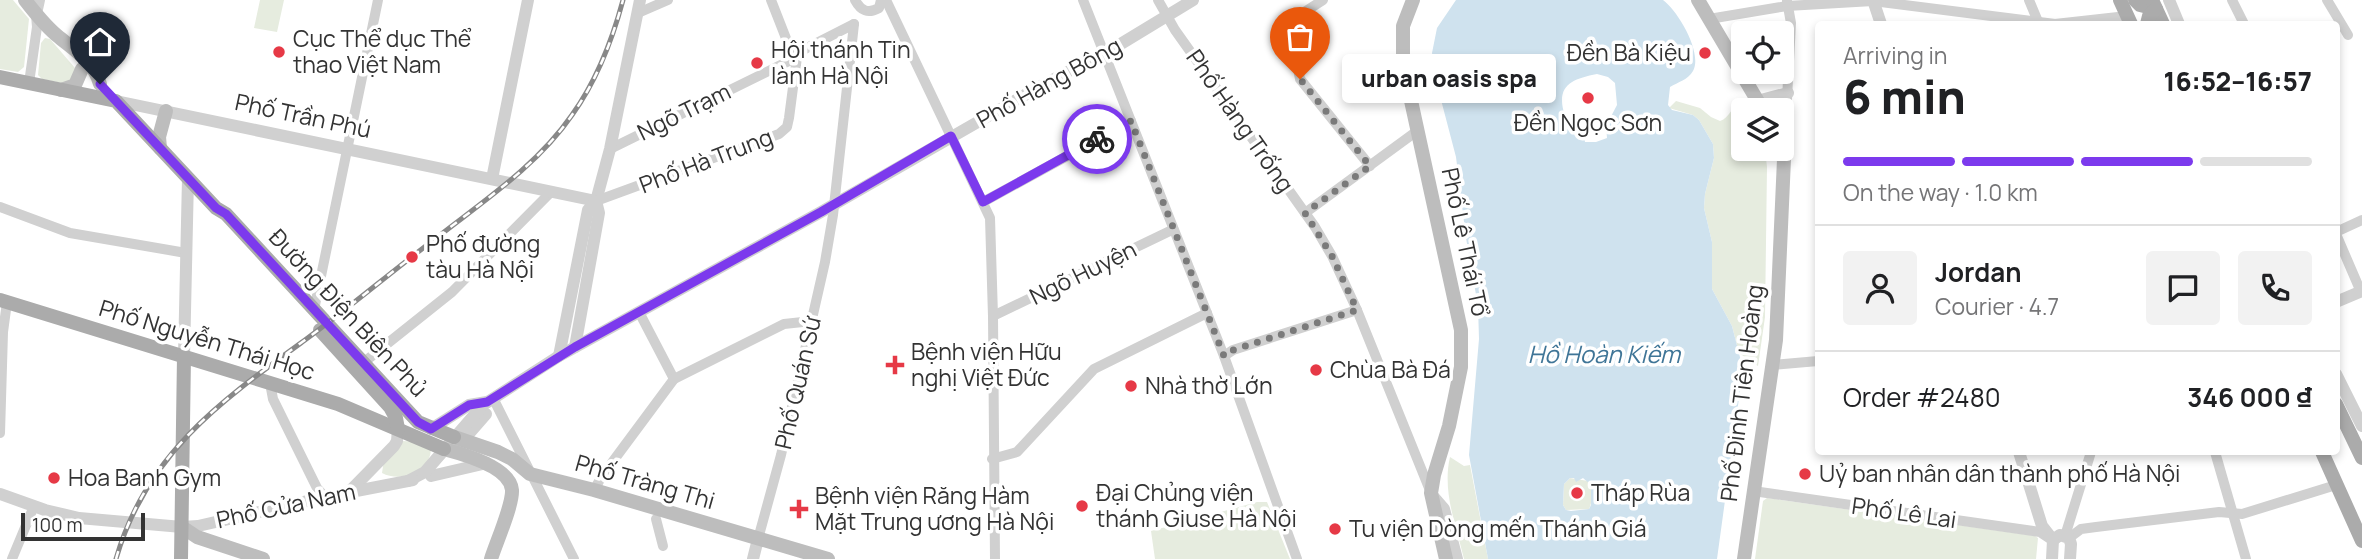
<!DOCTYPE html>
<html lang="en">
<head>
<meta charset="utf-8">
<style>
  body { margin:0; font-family:Manrope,sans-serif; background:#f2f2f2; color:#202124; height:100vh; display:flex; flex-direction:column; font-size:26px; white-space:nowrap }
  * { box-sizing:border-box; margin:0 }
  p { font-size:23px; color:#757577 }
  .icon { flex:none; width:38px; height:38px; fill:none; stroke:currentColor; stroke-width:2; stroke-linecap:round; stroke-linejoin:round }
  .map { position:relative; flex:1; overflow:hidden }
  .details { position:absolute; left:1815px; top:21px; width:525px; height:434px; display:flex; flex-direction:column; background:#fff; border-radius:7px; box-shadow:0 4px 10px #0003 }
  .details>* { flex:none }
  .buttons { position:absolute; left:1731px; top:21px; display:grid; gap:14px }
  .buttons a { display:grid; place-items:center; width:63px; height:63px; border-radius:7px; background:#fff; box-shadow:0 4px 10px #0003; font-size:35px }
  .scale { position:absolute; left:21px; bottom:18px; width:124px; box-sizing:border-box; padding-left:7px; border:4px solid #333; border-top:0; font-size:19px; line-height:24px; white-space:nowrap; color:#333; -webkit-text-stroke:5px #fff; paint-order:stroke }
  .pin { position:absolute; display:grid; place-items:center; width:60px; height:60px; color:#fff; margin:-72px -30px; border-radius:50% 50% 50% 0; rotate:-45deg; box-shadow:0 0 7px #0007 }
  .pin .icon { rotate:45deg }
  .courier { position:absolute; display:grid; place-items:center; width:70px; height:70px; margin:-35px; border:5px solid #7c3aed; border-radius:50%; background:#fff; color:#222; box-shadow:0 2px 9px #0007 }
  .bubble { position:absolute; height:49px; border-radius:7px; background:#fff; box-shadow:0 4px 10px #0003; font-size:23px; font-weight:800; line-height:49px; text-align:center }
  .head em { font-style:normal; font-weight:800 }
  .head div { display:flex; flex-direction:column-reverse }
  .head { display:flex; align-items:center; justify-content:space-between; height:119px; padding:0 28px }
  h1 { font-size:46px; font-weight:800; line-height:52px }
  .bar { display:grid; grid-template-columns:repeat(4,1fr); gap:10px 7px; align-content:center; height:84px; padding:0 28px }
  .bar i { height:9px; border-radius:5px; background:#e0e0e0 }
  .bar .current { background:#7c3aed }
  .bar p { grid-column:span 4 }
  .line { display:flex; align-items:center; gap:18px; padding:0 28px; border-top:2px solid #e0e0e0 }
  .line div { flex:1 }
  .round { display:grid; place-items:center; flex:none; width:74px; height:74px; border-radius:7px; background:#f2f2f2 }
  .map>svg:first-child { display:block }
  .green { fill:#e6ecdf }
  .water { fill:#cfe2ee; fill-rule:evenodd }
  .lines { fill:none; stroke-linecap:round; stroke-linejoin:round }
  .minor { stroke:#d0d0d0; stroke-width:10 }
  .tertiary { stroke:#d0d0d0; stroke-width:12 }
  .secondary { stroke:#bdbdbd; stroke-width:14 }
  .primary { stroke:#ababab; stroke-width:14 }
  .rail-casing { stroke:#888; stroke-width:5 }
  .rail { stroke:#fff; stroke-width:2.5; stroke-dasharray:8; stroke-linecap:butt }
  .done { stroke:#7a7a7a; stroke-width:7; stroke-dasharray:0 12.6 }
  .route { stroke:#7c3aed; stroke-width:9 }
  .poi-dot { fill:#e63946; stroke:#fff; stroke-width:2.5 }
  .labels { text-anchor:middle; stroke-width:7; stroke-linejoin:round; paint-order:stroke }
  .poi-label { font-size:23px; fill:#333; stroke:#fff; text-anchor:start }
  .street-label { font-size:23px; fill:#333; stroke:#fff }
  .water-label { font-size:24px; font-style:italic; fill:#3f7597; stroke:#fff }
</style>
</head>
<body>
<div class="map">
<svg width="2362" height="559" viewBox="0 0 2362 559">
  <rect width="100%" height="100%" fill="#fff"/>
  <!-- green -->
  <g class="green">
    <path d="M 0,0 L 13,0 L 29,19 L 24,67 L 18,72 L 0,69 Z"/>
    <path d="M 260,0 L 284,0 L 277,32 L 254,28 Z"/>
    <path d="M 45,38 L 50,39 L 75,68 L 77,72 L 67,84 L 42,79 L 38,75 L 41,43 Z"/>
    <path d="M 1676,101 L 1700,108 L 1711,117 L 1720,121 C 1730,118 1731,106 1741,103 L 1745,110 L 1743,110 L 1743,149 L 1765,150 L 1767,167 L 1765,317 L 1758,366 L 1739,353 L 1732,326 L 1712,289 L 1712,242 L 1704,208 L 1705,194 L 1714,158 L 1713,144 L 1699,120 L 1693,115 L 1669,108 Z"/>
    <path d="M 403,441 L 418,442 L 431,448 C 431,472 401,483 382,473 L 384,460 Z"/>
    <path d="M 1450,457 L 1464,466 L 1470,465 L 1488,559 L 1464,559 C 1456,525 1442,491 1450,457 Z"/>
    <path d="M 1570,478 L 1588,481 C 1592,487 1593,502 1589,509 L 1566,510 L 1563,505 L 1564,484 Z"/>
    <path d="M 1767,498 L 2035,536 L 2038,538 L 2036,559 L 1755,559 L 1763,501 Z"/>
    <path d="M 1257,502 L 1267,502 L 1290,559 L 1155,559 L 1151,531 Z"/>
  </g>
  <!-- water -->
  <path class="water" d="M 1456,0 L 1663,0 C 1678,11 1703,53 1693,71 C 1688,80 1678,82 1670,87 L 1668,105 L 1672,110 L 1693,115 L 1699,120 L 1713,144 L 1714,158 L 1705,194 L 1704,208 L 1712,242 L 1712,289 L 1732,326 L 1743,369 L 1717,559 L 1488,559 L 1469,455 L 1479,339 L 1478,306 L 1466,238 L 1456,157 L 1440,96 L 1432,53 L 1437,28 ZM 1597,74 L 1608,77 L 1615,83 L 1617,105 L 1606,126 L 1607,138 L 1596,142 L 1585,142 L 1583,131 L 1565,116 C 1555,86 1571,79 1597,74 ZM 1570,478 L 1574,478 L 1576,482 L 1583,478 L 1591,485 L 1591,505 L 1589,509 L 1571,511 L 1566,510 L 1563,505 L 1564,484 Z"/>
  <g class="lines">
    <!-- minor -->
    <g class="minor">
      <path d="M 771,0 L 789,46 L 797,57"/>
      <path d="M 855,0 C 861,11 868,14 879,8 L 881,0"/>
      <path d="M 886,0 L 990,218 L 993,316 L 995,559"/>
      <path d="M 1083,0 L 1224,356 L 1297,559"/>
      <path d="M 1158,0 L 1175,30 L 1315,227 L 1332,256 L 1357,310 L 1431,493"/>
      <path d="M 1323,0 L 1289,22 L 1300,79 L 1370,166"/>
      <path d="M 2029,0 L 2039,24"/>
      <path d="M 2232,0 L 2244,24"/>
      <path d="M 2327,0 L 2348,35"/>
      <path d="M 638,13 L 668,0"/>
      <path d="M 1709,19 L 1787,6 L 1873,1 L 2055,24 L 2127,16"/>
      <path d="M 29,83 L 37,27 L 36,15"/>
      <path d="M 610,149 L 797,57 L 801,51 L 854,24"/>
      <path d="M 1784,156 L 1791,23 L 1787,1"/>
      <path d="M 596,201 L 779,134 L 787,127 L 789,118 L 797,57"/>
      <path d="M 983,202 L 1131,121"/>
      <path d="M 0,207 L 70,233 L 186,253"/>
      <path d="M 1305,213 L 1417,131"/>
      <path d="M 2336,232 L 2362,220"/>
      <path d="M 2336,234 L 2361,292"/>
      <path d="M 314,310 L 378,0"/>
      <path d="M 639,312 L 674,379"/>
      <path d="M 993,316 L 1172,230"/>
      <path d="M 1224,356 L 1233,350 L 1357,310"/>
      <path d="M 363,363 L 452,292 L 550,193"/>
      <path d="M 1772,365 L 1818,361"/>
      <path d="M 270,383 L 273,399 L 317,488 L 325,497"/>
      <path d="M 493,398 L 574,559"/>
      <path d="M 0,433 L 3,332 L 7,302"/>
      <path d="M 2215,452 L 2246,559"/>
      <path d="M 992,459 L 1017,452 L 1094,369 L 1207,313"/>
      <path d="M 594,490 L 602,476 L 674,379 L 784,324 L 812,321"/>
      <path d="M 1753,491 L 2040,532 L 2049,538"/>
      <path d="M 656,519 L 663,546"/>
      <path d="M 2065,536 L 2091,452"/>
      <path d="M 2069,538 L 2081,529 L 2096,527 L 2219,512 L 2242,514 L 2336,485"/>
      <path d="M 758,539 L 781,455 L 825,262 L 833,215 L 854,24"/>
      <path d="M 12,559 L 34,506"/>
    </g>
    <!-- tertiary -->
    <g class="tertiary">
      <path d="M 1873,0 L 1881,24"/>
      <path d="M 2169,0 L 2179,24"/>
      <path d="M 36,14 L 39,0"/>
      <path d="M 116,101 L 596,201"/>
      <path d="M 1757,101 L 1788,93"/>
      <path d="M 492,179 L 528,0"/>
      <path d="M 2336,302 L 2362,291"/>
      <path d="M 575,347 L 599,213 L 596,201 L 610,149 L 640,0"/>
      <path d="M 184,356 L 188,178"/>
      <path d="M 559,356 L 588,210 L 596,201"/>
      <path d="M 2336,374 L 2362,426"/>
      <path d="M 431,429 L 469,405 L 487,402"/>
      <path d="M 459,445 L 486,414"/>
      <path d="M 2019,452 L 2042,526 L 2053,540"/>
      <path d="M 431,476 L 487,463"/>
      <path d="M 408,481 L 425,472 L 483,405 L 559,356 L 821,212 L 1037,88 L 1119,45 L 1193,0"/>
      <path d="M 349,492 L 394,446 L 397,441 L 398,429"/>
      <path d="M 0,494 L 45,510 L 79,518 L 182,527 L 198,526 L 325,497 L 413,480"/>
      <path d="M 1431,494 L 1444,509 L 1457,559"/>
      <path d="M 2053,540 L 2060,535 L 2069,538 L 2071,544 L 2070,559"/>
      <path d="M 753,559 L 758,539"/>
      <path d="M 2052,559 L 2053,540"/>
    </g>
    <!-- secondary -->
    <g class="secondary">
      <path d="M 25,0 C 35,13 47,28 60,38 C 76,51 94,62 100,84"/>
      <path d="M 1413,0 L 1403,26 L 1403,64 L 1461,330 L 1461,367 L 1449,426 L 1434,475 L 1431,493 L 1446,559"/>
      <path d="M 1698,0 L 1763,110"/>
      <path d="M 61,90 L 75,85 L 82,69"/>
      <path d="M 160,148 L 159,137 L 166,111"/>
      <path d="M 454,437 L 498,452 L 512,459 L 530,474 L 594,490 L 828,559"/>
      <path d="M 444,449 C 463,454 510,467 512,490 C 513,505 496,543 491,559"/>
      <path d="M 182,527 L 197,537 L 263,559"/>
      <path d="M 1744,559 L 1776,340 L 1784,159 L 1781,149"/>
    </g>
    <!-- primary -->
    <g class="primary">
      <path d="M 2120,0 L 2131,24"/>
      <path d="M 2135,0 L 2140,5 L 2156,9"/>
      <path d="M 2152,0 L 2163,24"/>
      <path d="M 2147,24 L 2149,16 L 2156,9"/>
      <path d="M 0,77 L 116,101 L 216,208 L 226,214 L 418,422 L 454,437"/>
      <path d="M 0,300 L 338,404 L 444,449"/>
      <path d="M 320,330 L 390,407 L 396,418 L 398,429"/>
      <path d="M 2336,404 L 2362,458"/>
      <path d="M 2322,452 L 2362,541"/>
      <path d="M 181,559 L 184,356"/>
    </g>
    <!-- rail casing -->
    <g class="rail-casing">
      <path id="rail" d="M 116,559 C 146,454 221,401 305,340 C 349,308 391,272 435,239 C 482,202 537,166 572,115 C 597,80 612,41 623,0"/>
    </g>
    <!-- rail -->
    <use href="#rail" class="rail"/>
  </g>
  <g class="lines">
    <!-- done -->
    <path class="done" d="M 1097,139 L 1131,121 L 1224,356 L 1233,350 L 1357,310 L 1332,256 L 1305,213 L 1370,166 L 1300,79"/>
    <!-- route -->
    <path class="route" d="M 100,84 L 216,208 L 226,214 L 418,422 L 431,429 L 469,405 L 487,402 L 575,347 L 821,212 L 951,136 L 983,202 L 1097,139"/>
  </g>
  <!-- markers -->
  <g class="poi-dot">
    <circle cx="279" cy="52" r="7"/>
    <circle cx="1705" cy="53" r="7"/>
    <circle cx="757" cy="63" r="7"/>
    <circle cx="1588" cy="98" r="7"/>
    <circle cx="412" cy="257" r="7"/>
    <path d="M891.5 354.5h7v7h7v7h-7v7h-7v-7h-7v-7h7z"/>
    <circle cx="1316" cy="370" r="7"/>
    <circle cx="1131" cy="386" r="7"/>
    <circle cx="1805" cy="474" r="7"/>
    <circle cx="54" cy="478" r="7"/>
    <circle cx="1577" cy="493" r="7"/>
    <circle cx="1082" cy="506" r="7"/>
    <path d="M795.5 498.5h7v7h7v7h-7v7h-7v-7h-7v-7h7z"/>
    <circle cx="1335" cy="529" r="7"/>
  </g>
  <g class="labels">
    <!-- poi labels -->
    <g class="poi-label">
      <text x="293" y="47">Cục Thể dục Thể<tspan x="293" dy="26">thao Việt Nam</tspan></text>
      <text x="771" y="58">Hội thánh Tin<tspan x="771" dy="26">lành Hà Nội</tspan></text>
      <text x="1691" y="61" text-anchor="end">Đền Bà Kiệu</text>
      <text x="1588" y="131" text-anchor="middle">Đền Ngọc Sơn</text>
      <text x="426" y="252">Phố đường<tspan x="426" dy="26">tàu Hà Nội</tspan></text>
      <text x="911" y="360">Bệnh viện Hữu<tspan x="911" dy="26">nghị Việt Đức</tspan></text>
      <text x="1330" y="378">Chùa Bà Đá</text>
      <text x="1145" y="394">Nhà thờ Lớn</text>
      <text x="1819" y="482">Uỷ ban nhân dân thành phố Hà Nội</text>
      <text x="68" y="486">Hoa Banh Gym</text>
      <text x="1096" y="501">Đại Chủng viện<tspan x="1096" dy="26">thánh Giuse Hà Nội</tspan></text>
      <text x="1591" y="501">Tháp Rùa</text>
      <text x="815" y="504">Bệnh viện Răng Hàm<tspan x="815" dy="26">Mặt Trung ương Hà Nội</tspan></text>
      <text x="1349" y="537">Tu viện Dòng mến Thánh Giá</text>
    </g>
    <!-- street labels -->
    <g class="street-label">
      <text transform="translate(1049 83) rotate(-29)" y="8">Phố Hàng Bông</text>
      <text transform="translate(684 112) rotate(-26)" y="8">Ngõ Trạm</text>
      <text transform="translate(303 116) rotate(12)" y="8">Phố Trần Phú</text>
      <text transform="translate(1240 121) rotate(55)" y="8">Phố Hàng Trống</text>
      <text transform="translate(706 161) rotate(-21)" y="8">Phố Hà Trung</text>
      <text transform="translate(1465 242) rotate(78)" y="8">Phố Lê Thái Tổ</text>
      <text transform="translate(1083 273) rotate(-26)" y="8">Ngõ Huyện</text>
      <text transform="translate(348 313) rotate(47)" y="8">Đường Điện Biên Phủ</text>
      <text transform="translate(207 340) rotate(17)" y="8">Phố Nguyễn Thái Học</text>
      <text transform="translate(798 383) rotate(-77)" y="8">Phố Quán Sứ</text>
      <text transform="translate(1742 393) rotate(-83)" y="8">Phố Đinh Tiên Hoàng</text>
      <text transform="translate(645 482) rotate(16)" y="8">Phố Tràng Thi</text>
      <text transform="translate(286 506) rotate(-12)" y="8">Phố Cửa Nam</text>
      <text transform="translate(1904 513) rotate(8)" y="8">Phố Lê Lai</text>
    </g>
    <!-- water labels -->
    <g class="water-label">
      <text x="1604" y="363">Hồ Hoàn Kiếm</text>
    </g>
  </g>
</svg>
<div class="buttons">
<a><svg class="icon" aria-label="locate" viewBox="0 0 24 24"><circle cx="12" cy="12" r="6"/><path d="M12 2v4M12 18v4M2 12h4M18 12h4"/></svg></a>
<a><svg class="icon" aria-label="layers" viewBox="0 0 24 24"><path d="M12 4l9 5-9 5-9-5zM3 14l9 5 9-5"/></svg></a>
</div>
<div class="scale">100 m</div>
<div class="pin" style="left:1300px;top:79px;background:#ea580c"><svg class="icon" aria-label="bag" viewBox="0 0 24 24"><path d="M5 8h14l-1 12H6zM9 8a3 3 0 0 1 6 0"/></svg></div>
<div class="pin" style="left:100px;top:84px;background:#1f2937"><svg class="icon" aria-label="home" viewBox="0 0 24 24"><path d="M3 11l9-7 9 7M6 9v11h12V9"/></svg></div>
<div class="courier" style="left:1097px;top:139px"><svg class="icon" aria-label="bike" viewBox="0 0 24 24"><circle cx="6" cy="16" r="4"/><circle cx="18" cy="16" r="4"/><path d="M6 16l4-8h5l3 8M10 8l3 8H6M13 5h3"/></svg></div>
<div class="bubble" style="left:1342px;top:54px;width:214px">urban oasis spa</div>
<section class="details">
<div class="head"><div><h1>6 min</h1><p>Arriving in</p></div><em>16:52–16:57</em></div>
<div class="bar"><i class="current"></i><i class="current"></i><i class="current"></i><i></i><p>On the way · 1.0 km</p></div>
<div class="line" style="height:126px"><a class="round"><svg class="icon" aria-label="person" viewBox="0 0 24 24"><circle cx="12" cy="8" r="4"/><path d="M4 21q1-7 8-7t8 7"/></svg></a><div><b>Jordan</b><p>Courier · 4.7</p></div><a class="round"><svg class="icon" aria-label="chat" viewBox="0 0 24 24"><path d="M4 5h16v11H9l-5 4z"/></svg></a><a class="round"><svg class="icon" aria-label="phone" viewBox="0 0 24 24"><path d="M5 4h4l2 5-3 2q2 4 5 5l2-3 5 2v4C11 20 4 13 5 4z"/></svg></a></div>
<div class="line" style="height:91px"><div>Order #2480</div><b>346 000 ₫</b></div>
</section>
</div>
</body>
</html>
